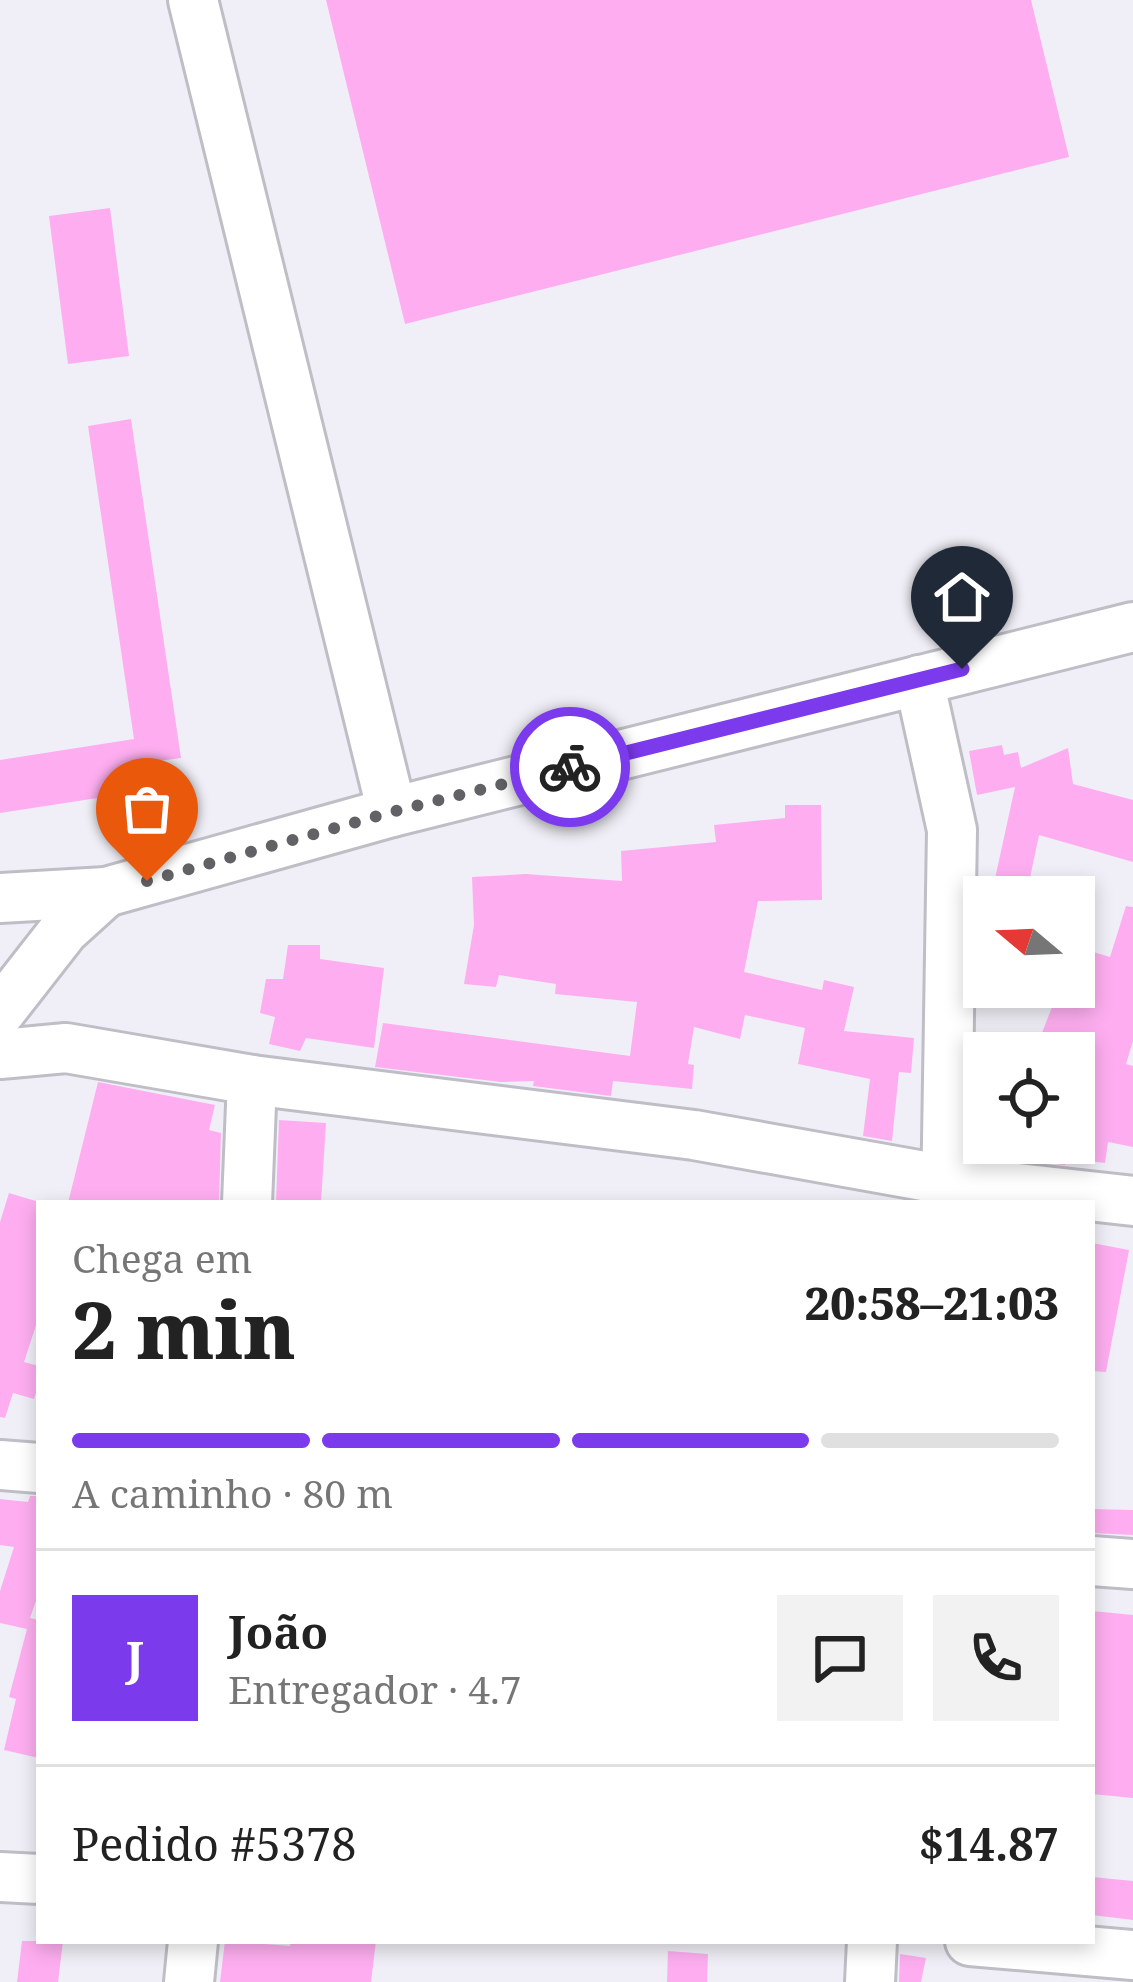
<!DOCTYPE html>
<html lang="pt">
<head>
<meta charset="utf-8">
<style>
  body { margin:0; font-family:"Noto Serif",serif; background:#f2f2f2; color:#222; height:100vh; display:flex; flex-direction:column; font-size:45px; white-space:nowrap }
  * { box-sizing:border-box; margin:0 }
  p { font-size:39px; color:#767676 }
  .icon { flex:none; width:66px; height:66px; fill:none; stroke:currentColor; stroke-width:2; stroke-linecap:round; stroke-linejoin:round }
  .map { position:relative; flex:1; overflow:hidden }
  .side { position:absolute; left:36px; top:1200px; width:1059px; height:744px; display:flex; flex-direction:column; background:#fff; border-radius:0px; box-shadow:0 6px 18px #0003 }
  .side>* { flex:none }
  .needle { width:78px; rotate:289deg }
  .controls { position:absolute; left:963px; top:876px; display:grid; gap:24px }
  .controls a { display:grid; place-items:center; width:132px; height:132px; border-radius:0px; background:#fff; box-shadow:0 6px 18px #0003; font-size:60px }
  .pin { position:absolute; display:grid; place-items:center; width:102px; height:102px; color:#fff; margin:-123px -51px; border-radius:50% 50% 50% 0; rotate:-45deg; box-shadow:0 0 12px #0007 }
  .pin .icon { rotate:45deg }
  .courier { position:absolute; display:grid; place-items:center; width:120px; height:120px; margin:-60px; border:9px solid #7c3aed; border-radius:50%; background:#fff; color:#222; box-shadow:0 3px 15px #0007 }
  .headline em { font-style:normal; font-weight:800 }
  .headline div { display:flex; flex-direction:column-reverse }
  .headline { display:flex; align-items:center; justify-content:space-between; height:204px; padding:0 36px }
  h1 { font-size:78px; font-weight:800; line-height:90px }
  .bar { display:grid; grid-template-columns:repeat(4,1fr); gap:18px 12px; align-content:center; height:144px; padding:0 36px }
  .bar i { height:15px; border-radius:9px; background:#e0e0e0 }
  .bar .active { background:#7c3aed }
  .bar p { grid-column:span 4 }
  .line { display:flex; align-items:center; gap:30px; padding:0 36px; border-top:3px solid #e0e0e0 }
  .line div { flex:1 }
  .round { display:grid; place-items:center; flex:none; width:126px; height:126px; border-radius:0px; background:#f2f2f2 }
  .map>svg:first-child { display:block }
  .building { fill:#feaef0 }
  .lines { fill:none; stroke-linecap:round; stroke-linejoin:round }
  .minor-casing { stroke:#bfbec6; stroke-width:54 }
  .minor { stroke:#fff; stroke-width:48 }
  .done { stroke:#626165; stroke-width:12; stroke-dasharray:0 21.6 }
  .route { stroke:#7c3aed; stroke-width:15 }
</style>
</head>
<body>
<div class="map">
<svg width="1133" height="1982" viewBox="0 0 1133 1982">
  <rect width="100%" height="100%" fill="#f0eff7"/>
  <!-- building -->
  <g class="building">
    <path d="M 326,0 L 1031,0 L 1069,157 L 405,324 Z"/>
    <path d="M 110,208 L 129,356 L 68,364 L 49,216 Z"/>
    <path d="M 131,419 L 181,758 L 151,762 L 156,789 L 0,813 L 0,760 L 134,739 L 88,426 Z"/>
    <path d="M 1002,745 L 1004,755 L 1018,752 L 1021,768 L 1068,748 L 1073,784 L 1133,800 L 1133,862 L 1039,835 L 1026,897 L 991,897 L 1015,787 L 977,795 L 969,751 Z"/>
    <path d="M 785,805 L 821,805 L 822,900 L 758,901 L 744,972 L 822,990 L 824,980 L 854,987 L 844,1031 L 914,1038 L 911,1073 L 899,1072 L 892,1141 L 863,1136 L 870,1079 L 798,1064 L 805,1028 L 745,1015 L 740,1039 L 694,1027 L 688,1064 L 694,1065 L 692,1089 L 613,1081 L 611,1096 L 533,1086 L 534,1081 L 501,1082 L 375,1067 L 383,1023 L 630,1056 L 637,1002 L 555,994 L 556,984 L 499,975 L 496,987 L 464,984 L 474,925 L 472,877 L 526,874 L 622,881 L 621,851 L 716,842 L 714,825 L 785,818 Z"/>
    <path d="M 1126,906 L 1133,907 L 1133,1041 L 1126,1064 L 1133,1066 L 1133,1147 L 1108,1142 L 1105,1163 L 1074,1159 L 1074,1053 L 1034,1053 L 1060,987 L 1074,987 L 1080,948 L 1110,957 Z"/>
    <path d="M 288,945 L 320,945 L 320,959 L 384,968 L 374,1048 L 306,1038 L 300,1051 L 269,1044 L 275,1017 L 260,1013 L 266,979 L 283,979 Z"/>
    <path d="M 98,1082 L 215,1105 L 209,1130 L 221,1133 L 219,1203 L 68,1203 Z"/>
    <path d="M 279,1120 L 326,1123 L 321,1203 L 276,1203 Z"/>
    <path d="M 975,1143 L 1067,1143 L 1065,1165 L 975,1155 Z"/>
    <path d="M 9,1193 L 39,1202 L 39,1316 L 24,1362 L 39,1366 L 39,1383 L 34,1399 L 13,1393 L 5,1418 L 0,1417 L 0,1222 Z"/>
    <path d="M 1092,1243 L 1129,1250 L 1106,1372 L 1092,1371 Z"/>
    <path d="M 30,1496 L 39,1496 L 39,1592 L 30,1618 L 39,1620 L 39,1758 L 4,1750 L 16,1699 L 9,1697 L 27,1629 L 0,1623 L 0,1591 L 14,1547 L 0,1545 L 0,1499 L 28,1502 Z"/>
    <path d="M 1092,1509 L 1133,1510 L 1133,1535 L 1092,1533 Z"/>
    <path d="M 1092,1611 L 1133,1615 L 1133,1798 L 1092,1794 Z"/>
    <path d="M 1092,1877 L 1133,1881 L 1133,1920 L 1092,1915 Z"/>
    <path d="M 22,1941 L 63,1941 L 58,1982 L 17,1982 Z"/>
    <path d="M 225,1941 L 290,1946 L 291,1941 L 376,1941 L 371,1982 L 220,1982 Z"/>
    <path d="M 668,1951 L 708,1954 L 707,1982 L 667,1982 Z"/>
    <path d="M 900,1954 L 926,1958 L 921,1982 L 899,1982 Z"/>
  </g>
  <g class="lines">
    <!-- minor casing -->
    <g class="minor-casing">
      <g id="minor">
        <path d="M 193,0 L 392,812"/>
        <path d="M 919,680 L 952,830 L 946,1203"/>
        <path d="M 0,898 L 106,892 L 392,812 L 1133,627"/>
        <path d="M 0,1012 L 64,930 L 106,892"/>
        <path d="M 0,1054 L 66,1048 L 252,1080 L 694,1135 L 946,1180 L 1133,1201"/>
        <path d="M 247,1203 L 252,1080"/>
        <path d="M 0,1465 L 39,1468"/>
        <path d="M 1092,1561 L 1133,1564"/>
        <path d="M 0,1877 L 39,1879"/>
        <path d="M 970,1941 L 1133,1955"/>
        <path d="M 189,1982 L 193,1941"/>
        <path d="M 870,1982 L 872,1941"/>
      </g>
    </g>
    <!-- minor -->
    <use href="#minor" class="minor"/>
  </g>
  <g class="lines">
    <!-- done -->
    <path class="done" d="M 147,881 L 392,812 L 570,767"/>
    <!-- route -->
    <path class="route" d="M 570,767 L 962,669"/>
  </g>
</svg>
<div class="controls">
<a><svg class="needle" viewBox="-14 -14 28 28"><path d="M0-13l5 13h-10z" fill="#e53935"/><path d="M0 13l5-13h-10z" fill="#767676"/></svg></a>
<a><svg class="icon" aria-label="locate" viewBox="0 0 24 24"><circle cx="12" cy="12" r="6"/><path d="M12 2v4M12 18v4M2 12h4M18 12h4"/></svg></a>
</div>
<div class="pin" style="left:147px;top:881px;background:#ea580c"><svg class="icon" aria-label="bag" viewBox="0 0 24 24"><path d="M5 8h14l-1 12H6zM9 8a3 3 0 0 1 6 0"/></svg></div>
<div class="pin" style="left:962px;top:669px;background:#1f2937"><svg class="icon" aria-label="home" viewBox="0 0 24 24"><path d="M3 11l9-7 9 7M6 9v11h12V9"/></svg></div>
<div class="courier" style="left:570px;top:767px"><svg class="icon" aria-label="bike" viewBox="0 0 24 24"><circle cx="6" cy="16" r="4"/><circle cx="18" cy="16" r="4"/><path d="M6 16l4-8h5l3 8M10 8l3 8H6M13 5h3"/></svg></div>
<section class="side">
<div class="headline"><div><h1>2 min</h1><p>Chega em</p></div><em>20:58–21:03</em></div>
<div class="bar"><i class="active"></i><i class="active"></i><i class="active"></i><i></i><p>A caminho · 80 m</p></div>
<div class="line" style="height:216px"><b class="round" style="background:#7c3aed;color:#fff">J</b><div><b>João</b><p>Entregador · 4.7</p></div><a class="round"><svg class="icon" aria-label="chat" viewBox="0 0 24 24"><path d="M4 5h16v11H9l-5 4z"/></svg></a><a class="round"><svg class="icon" aria-label="phone" viewBox="0 0 24 24"><path d="M5 4h4l2 5-3 2q2 4 5 5l2-3 5 2v4C11 20 4 13 5 4z"/></svg></a></div>
<div class="line" style="height:156px"><div>Pedido #5378</div><b>$14.87</b></div>
</section>
</div>
</body>
</html>
